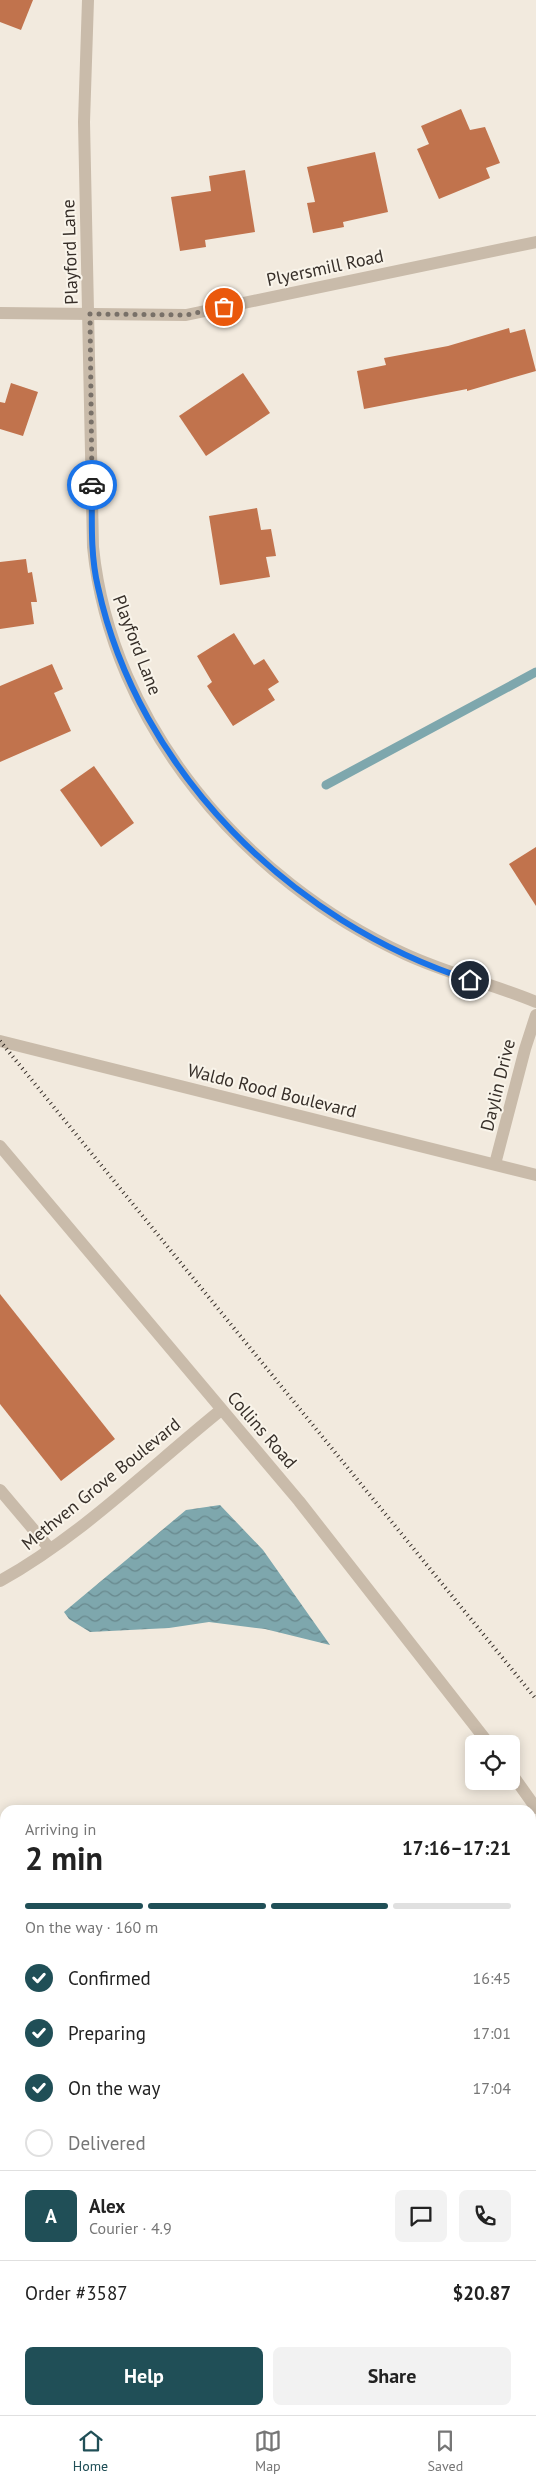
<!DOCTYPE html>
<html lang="en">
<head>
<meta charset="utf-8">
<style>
  body { margin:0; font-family:"PT Sans",sans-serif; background:#f2f2f2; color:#222; height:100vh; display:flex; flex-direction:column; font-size:19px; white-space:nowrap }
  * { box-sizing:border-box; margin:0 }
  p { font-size:16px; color:#767676 }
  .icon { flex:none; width:28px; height:28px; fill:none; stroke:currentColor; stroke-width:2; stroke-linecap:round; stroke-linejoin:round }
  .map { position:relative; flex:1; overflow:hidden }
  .panel { position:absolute; left:0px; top:1805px; width:536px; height:610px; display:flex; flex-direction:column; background:#fff; border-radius:15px 15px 0 0; box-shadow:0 2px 12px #0003 }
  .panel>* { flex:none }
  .tools { position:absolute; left:465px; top:1735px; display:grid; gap:10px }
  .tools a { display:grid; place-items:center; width:55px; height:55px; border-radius:8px; background:#fff; box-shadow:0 2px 12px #0003; font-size:25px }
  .pin { position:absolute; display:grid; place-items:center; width:42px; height:42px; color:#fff; margin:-21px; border:2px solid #fff; border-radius:50%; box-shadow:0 1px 5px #0007 }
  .courier { position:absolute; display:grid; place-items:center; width:50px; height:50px; margin:-25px; border:4px solid #1a73e8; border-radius:50%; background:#fff; color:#222; box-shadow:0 1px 6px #0007 }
  .overview em { font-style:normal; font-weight:800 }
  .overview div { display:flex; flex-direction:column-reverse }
  .overview { display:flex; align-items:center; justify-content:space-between; height:85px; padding:0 25px }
  h1 { font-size:32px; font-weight:800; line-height:38px }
  .bar { display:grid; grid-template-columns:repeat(4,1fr); gap:8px 5px; align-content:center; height:60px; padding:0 25px }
  .bar i { height:6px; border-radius:4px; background:#e0e0e0 }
  .bar .on { background:#204f57 }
  .bar p { grid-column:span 4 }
  .line { display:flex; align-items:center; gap:12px; padding:0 25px; border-top:1px solid #e0e0e0 }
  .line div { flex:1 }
  .round { display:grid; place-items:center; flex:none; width:52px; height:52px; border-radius:8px; background:#f2f2f2 }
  ol { padding:0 25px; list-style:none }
  li { display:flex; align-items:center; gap:15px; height:55px }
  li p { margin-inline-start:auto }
  li .icon { padding:5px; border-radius:50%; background:#204f57; color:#fff; stroke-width:4 }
  li:last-child { color:#767676 }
  li i { width:28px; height:28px; border:2px solid #e0e0e0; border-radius:50% }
  .action { display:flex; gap:10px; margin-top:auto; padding:10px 25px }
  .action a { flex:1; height:58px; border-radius:8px; background:#204f57; color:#fff; font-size:20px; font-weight:800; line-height:58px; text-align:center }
  .action a+a { background:#f2f2f2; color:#222 }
  .tabs { display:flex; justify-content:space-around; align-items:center; height:70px; border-top:1px solid #e0e0e0; background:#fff; font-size:14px; color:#767676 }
  .tabs a { display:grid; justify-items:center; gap:2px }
  .tabs .on { color:#204f57 }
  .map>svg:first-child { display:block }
  .green { fill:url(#green-dots) }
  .pitch { fill:#b2c09e }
  .water { fill:url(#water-waves) }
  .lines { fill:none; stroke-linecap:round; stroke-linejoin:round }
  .stream { stroke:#7ea7ad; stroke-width:9 }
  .building { fill:#c1734d }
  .service { stroke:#c9bbaa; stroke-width:11 }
  .minor { stroke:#c9bbaa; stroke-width:12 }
  .tertiary { stroke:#c9bbaa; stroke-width:12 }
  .rail { stroke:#372f29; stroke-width:4; stroke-dasharray:1 4; stroke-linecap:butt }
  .done { stroke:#787068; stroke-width:5; stroke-dasharray:0 9 }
  .route { stroke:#1a73e8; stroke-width:6 }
  .labels { text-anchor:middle; stroke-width:4; stroke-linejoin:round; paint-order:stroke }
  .street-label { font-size:18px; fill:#372f29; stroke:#f9f4ea }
</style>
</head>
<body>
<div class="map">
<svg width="536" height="2415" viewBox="0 0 536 2415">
  <defs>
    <pattern id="green-dots" width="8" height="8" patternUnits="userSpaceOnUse" patternTransform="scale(1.25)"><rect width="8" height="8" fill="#b2c09e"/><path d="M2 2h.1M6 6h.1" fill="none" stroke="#929c81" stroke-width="1.8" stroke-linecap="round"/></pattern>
    <pattern id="water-waves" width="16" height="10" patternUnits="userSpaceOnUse" patternTransform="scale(1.25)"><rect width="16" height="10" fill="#7ea7ad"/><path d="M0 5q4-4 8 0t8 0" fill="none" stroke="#68888d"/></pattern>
  </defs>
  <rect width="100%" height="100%" fill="#f2eade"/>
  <!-- green -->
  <g class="green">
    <path d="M 5,2292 L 5,2340 C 0,2329 0,2303 5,2292 Z"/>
    <path d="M 127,2410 L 235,2410 L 227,2415 L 130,2415 Z"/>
  </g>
  <!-- pitch -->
  <path class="pitch" d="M 0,2389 L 5,2396 L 5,2410 L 16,2410 L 20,2415 L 0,2415 Z"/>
  <!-- water -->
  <path class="water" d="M 220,1505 L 263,1550 L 330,1645 L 265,1629 L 209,1622 L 169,1628 L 90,1632 L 69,1619 L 64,1612 L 186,1510 Z"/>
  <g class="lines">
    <!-- stream -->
    <path class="stream" d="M 326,785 L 536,672"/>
  </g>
  <!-- building -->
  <g class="building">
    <path d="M 0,0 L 33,0 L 21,30 L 0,22 Z"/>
    <path d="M 461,109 L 470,130 L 485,127 L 500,163 L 486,168 L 490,178 L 439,199 L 417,149 L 429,144 L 421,126 Z"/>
    <path d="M 375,152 L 388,212 L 343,222 L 344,227 L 313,233 L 307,203 L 315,202 L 307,167 Z"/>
    <path d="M 245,170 L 255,232 L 205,240 L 206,247 L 180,251 L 171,197 L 211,191 L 209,176 Z"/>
    <path d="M 509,328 L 510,333 L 525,329 L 536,371 L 467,391 L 467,389 L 364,409 L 357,371 L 386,365 L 384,358 L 448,346 Z"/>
    <path d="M 243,373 L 270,413 L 206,456 L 179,416 Z"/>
    <path d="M 11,383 L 38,392 L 23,436 L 0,429 L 0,402 L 5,403 Z"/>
    <path d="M 257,508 L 261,530 L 271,529 L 276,556 L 266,557 L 270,577 L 220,585 L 209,516 Z"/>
    <path d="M 26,559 L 28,573 L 32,572 L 37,602 L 31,602 L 34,624 L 0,629 L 0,562 Z"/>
    <path d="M 234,633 L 254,665 L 264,659 L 279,682 L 268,689 L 275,700 L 233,726 L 207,686 L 212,682 L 197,656 Z"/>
    <path d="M 52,664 L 63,689 L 54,693 L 71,731 L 0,762 L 0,686 Z"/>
    <path d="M 94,766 L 134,823 L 101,847 L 60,790 Z"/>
    <path d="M 536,847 L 536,906 L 509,864 Z"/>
    <path d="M 0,1294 L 115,1439 L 61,1481 L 0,1404 Z"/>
  </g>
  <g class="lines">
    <!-- service -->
    <g class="service">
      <path d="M 531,2135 L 536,2134"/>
      <path d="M 531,2250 L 536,2258"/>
    </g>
    <!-- minor -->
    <g class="minor">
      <path d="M 88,0 L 84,122 L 93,547 C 111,725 245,881 405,954 C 448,974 493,984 536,1002"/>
      <path d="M 0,313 L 186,315 L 536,242"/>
      <path d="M 495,1164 L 525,1049 L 536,1015"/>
      <path d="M 0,1490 L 50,1549"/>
      <path d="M 0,1581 C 81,1536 149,1468 221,1410"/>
    </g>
    <!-- tertiary -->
    <g class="tertiary">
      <path d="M 0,1041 L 536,1175"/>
      <path d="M 0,1146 L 299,1501 L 489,1744"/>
      <path d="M 511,1773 L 536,1808"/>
    </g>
    <!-- rail -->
    <path class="rail" d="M 0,1041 L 536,1699"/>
  </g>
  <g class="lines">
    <!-- done -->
    <path class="done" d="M 92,485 L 90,314 L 186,315 L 224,307"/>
    <!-- route -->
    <path class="route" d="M 92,485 C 92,518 90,554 98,587 C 138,771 292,923 470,980"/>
  </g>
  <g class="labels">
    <!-- street labels -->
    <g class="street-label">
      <text transform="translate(70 252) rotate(-92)" y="6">Playford Lane</text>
      <text transform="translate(325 268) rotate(-12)" y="6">Plyersmill Road</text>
      <text transform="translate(137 645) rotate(69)" y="6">Playford Lane</text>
      <text transform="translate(498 1085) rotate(-76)" y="6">Daylin Drive</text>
      <text transform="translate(272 1091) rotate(14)" y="6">Waldo Rood Boulevard</text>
      <text transform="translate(262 1430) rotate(49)" y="6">Collins Road</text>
      <text transform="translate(101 1484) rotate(-39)" y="6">Methven Grove Boulevard</text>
    </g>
  </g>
</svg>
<div class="tools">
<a><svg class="icon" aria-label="locate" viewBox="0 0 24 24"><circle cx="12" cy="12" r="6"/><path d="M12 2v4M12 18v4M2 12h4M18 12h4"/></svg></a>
</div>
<div class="pin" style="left:224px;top:307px;background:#ea580c"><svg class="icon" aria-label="bag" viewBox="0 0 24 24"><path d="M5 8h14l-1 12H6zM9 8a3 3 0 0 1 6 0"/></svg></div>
<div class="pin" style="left:470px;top:980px;background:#1f2937"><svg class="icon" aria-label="home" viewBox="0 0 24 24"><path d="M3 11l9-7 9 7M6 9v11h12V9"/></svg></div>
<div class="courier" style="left:92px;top:485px"><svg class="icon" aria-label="car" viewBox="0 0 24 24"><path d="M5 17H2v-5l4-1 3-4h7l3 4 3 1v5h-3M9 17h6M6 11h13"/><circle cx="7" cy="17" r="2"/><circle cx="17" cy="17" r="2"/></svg></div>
<section class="panel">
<div class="overview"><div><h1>2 min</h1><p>Arriving in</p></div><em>17:16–17:21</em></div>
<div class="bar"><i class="on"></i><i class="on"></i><i class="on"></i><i></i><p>On the way · 160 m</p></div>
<ol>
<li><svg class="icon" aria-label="check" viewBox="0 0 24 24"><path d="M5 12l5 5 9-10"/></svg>Confirmed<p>16:45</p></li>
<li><svg class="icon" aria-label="check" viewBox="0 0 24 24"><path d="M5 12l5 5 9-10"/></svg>Preparing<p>17:01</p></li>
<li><svg class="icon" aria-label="check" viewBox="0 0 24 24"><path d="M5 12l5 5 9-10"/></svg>On the way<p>17:04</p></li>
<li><i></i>Delivered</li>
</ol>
<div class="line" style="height:90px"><b class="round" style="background:#204f57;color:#fff">A</b><div><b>Alex</b><p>Courier · 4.9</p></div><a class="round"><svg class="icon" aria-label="chat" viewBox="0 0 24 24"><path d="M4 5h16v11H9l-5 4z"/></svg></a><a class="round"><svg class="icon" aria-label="phone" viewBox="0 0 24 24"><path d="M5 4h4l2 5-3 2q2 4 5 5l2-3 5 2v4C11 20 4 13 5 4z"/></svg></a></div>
<div class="line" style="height:65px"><div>Order #3587</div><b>$20.87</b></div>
<div class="action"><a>Help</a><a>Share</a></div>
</section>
</div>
<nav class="tabs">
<a class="on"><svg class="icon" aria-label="home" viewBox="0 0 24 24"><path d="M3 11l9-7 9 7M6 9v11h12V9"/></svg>Home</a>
<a><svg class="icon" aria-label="map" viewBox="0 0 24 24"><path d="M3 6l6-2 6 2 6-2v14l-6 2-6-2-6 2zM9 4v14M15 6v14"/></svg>Map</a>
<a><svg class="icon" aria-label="saved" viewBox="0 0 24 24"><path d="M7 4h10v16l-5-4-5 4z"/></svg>Saved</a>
</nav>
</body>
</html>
